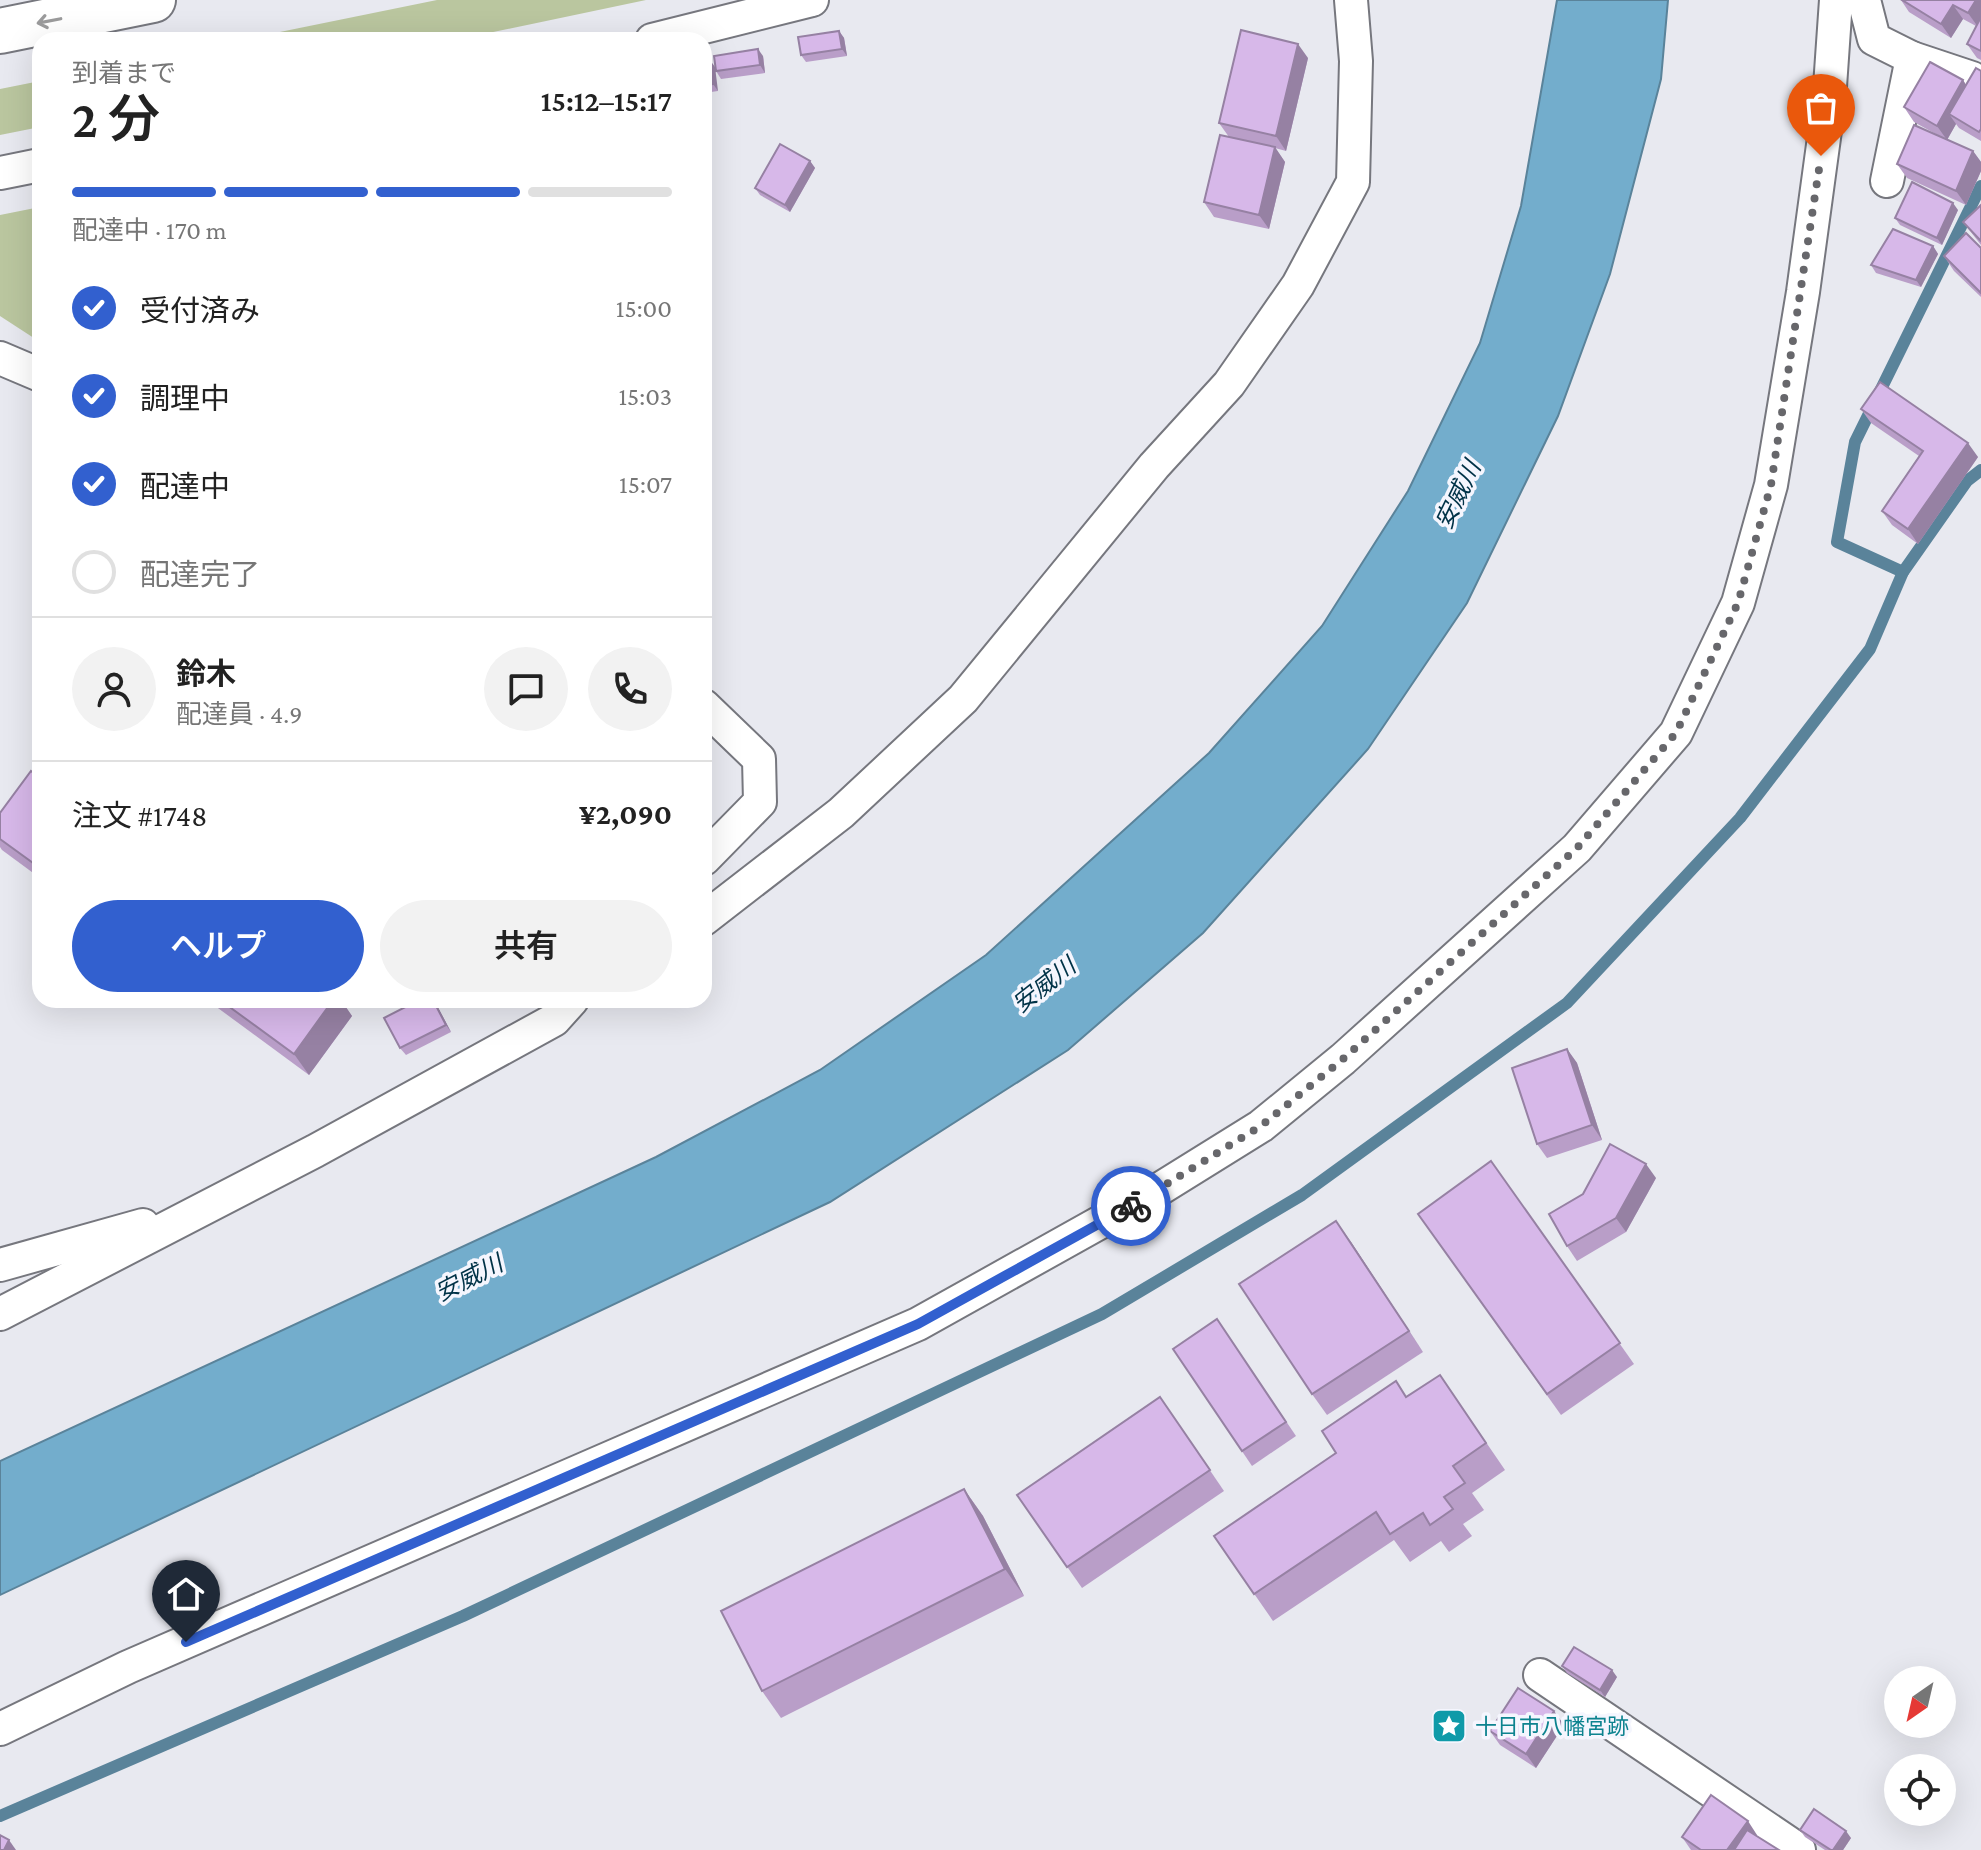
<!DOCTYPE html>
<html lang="ja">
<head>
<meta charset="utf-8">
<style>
  body { margin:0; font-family:"Crimson Pro","Noto Sans JP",serif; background:#f2f2f2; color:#222; height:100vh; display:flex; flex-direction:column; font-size:30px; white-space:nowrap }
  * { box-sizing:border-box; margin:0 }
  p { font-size:26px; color:#767676 }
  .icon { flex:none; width:44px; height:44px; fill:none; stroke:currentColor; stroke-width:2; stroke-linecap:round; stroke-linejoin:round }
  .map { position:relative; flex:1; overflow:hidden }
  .drawer { position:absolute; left:32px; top:32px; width:680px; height:976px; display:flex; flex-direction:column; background:#fff; border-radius:24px; box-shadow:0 8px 32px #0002 }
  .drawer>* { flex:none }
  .needle { width:52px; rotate:214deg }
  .tools { position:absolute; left:1884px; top:1666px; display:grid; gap:16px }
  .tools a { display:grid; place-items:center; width:72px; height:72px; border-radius:50%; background:#fff; box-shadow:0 8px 32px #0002; font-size:40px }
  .pin { position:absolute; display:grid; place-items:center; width:68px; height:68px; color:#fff; margin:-82px -34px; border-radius:50% 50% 50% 0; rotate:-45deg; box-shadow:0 0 8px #0007 }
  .pin .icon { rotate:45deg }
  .courier { position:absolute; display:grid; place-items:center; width:80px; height:80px; margin:-40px; border:6px solid #3260cf; border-radius:50%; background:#fff; color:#222; box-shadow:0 2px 10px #0007 }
  .head em { font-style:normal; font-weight:600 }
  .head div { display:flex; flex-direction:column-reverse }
  .head { display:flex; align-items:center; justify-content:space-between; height:136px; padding:0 40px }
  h1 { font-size:52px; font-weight:600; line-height:60px }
  .bar { display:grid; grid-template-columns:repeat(4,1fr); gap:12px 8px; align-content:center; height:96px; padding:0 40px }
  .bar i { height:10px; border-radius:6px; background:#e0e0e0 }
  .bar .on { background:#3260cf }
  .bar p { grid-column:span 4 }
  .line { display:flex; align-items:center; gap:20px; padding:0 40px; border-top:2px solid #e0e0e0 }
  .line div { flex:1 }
  .round { display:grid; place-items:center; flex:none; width:84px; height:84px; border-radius:42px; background:#f2f2f2 }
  ol { padding:0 40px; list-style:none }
  li { display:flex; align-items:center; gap:24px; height:88px }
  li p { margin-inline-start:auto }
  li .icon { padding:8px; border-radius:50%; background:#3260cf; color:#fff; stroke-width:4 }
  li:last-child { color:#767676 }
  li i { width:44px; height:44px; border:4px solid #e0e0e0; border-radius:50% }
  .action { display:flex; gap:16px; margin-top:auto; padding:16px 40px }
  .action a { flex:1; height:92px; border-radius:48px; background:#3260cf; color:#fff; font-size:32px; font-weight:600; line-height:92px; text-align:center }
  .action a+a { background:#f2f2f2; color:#222 }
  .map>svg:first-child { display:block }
  .green { fill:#bac69f }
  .water { fill:#73adcc; stroke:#5a839a; stroke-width:2 }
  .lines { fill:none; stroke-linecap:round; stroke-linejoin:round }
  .stream { stroke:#5a839a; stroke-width:12 }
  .minor-casing { stroke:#76777e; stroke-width:36 }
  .motorway-casing { stroke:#76777e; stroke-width:48 }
  .minor { stroke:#fff; stroke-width:32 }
  .motorway { stroke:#fff; stroke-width:44 }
  .wall { fill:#b99ec8 }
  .shaded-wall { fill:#9681a3 }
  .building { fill:#d7b8e9; stroke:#9681a3; stroke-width:2 }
  .oneway { stroke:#9b9b9c }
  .done { stroke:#67676b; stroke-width:8; stroke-dasharray:0 14.4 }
  .route { stroke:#3260cf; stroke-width:10 }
  .labels { text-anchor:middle; stroke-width:7; stroke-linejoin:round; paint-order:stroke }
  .culture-label { font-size:22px; fill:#0d838f; stroke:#f5f6fe; text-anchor:start }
  .water-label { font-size:24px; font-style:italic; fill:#003247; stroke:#f5f6fe }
</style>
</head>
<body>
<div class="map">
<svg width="1981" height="1850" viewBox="0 0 1981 1850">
  <rect width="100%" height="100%" fill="#e8e9f0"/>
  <!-- green -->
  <g class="green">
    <path d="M 437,0 L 646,0 L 455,40 L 240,40 Z"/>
    <path d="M 40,81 L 40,127 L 0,135 L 0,89 Z"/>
    <path d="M 40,207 L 40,342 L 0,316 L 0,215 Z"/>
  </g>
  <!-- water -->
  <path class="water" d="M 1557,0 L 1668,0 L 1661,79 L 1610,274 L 1558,416 L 1467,603 L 1368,749 L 1203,933 L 1068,1050 L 830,1202 L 0,1595 L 0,1461 L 656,1157 L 820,1070 L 986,955 L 1209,753 L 1322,626 L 1408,491 L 1480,343 L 1521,206 Z"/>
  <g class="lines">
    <!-- stream -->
    <g class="stream">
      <path d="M 1903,572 L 1837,542 L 1855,442 L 1981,186"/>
      <path d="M 0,1816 L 463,1616 L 1102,1314 L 1302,1195 L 1567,1003 L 1740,818 L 1870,649 L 1903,572 L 1967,481 L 1981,470"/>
    </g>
    <!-- minor casing -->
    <g class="minor-casing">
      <g id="minor">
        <path d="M 1864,0 L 1874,39 L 1912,58 L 1887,181"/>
        <path d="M 652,40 L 812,0"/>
        <path d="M 1912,58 L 1972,78"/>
        <path d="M 0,173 L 40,165"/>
        <path d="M 0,358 L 40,375"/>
        <path d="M 704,706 L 759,759 L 760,802 L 704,859"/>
        <path d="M 704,919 L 841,813 L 963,699 L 1154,466 L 1229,384 L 1298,285 L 1353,182 L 1356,61 L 1351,0"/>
        <path d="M 0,1265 L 143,1225"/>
        <path d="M 0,1314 L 315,1151 L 554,1020 L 572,1000"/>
        <path d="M 1540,1675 L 1799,1850"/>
        <path d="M 0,1729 L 128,1667 L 918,1324 L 1158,1190 L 1261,1126 L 1343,1059 L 1577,848 L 1676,733 L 1738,603 L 1771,485 L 1803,292 L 1829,101 L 1836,0"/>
      </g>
    </g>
    <!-- motorway casing -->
    <g class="motorway-casing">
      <path id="motorway" d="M 0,31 L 153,0"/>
    </g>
    <!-- minor -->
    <use href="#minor" class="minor"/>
    <!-- motorway -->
    <use href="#motorway" class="motorway"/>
  </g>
  <!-- wall -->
  <g class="wall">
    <path d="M 1901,0 L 1981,0 L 1981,60 L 1977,58 L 1967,44 L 1976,26 L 1963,19 L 1951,38 L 1909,12 Z"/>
    <path d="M 839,31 L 844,38 L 847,56 L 806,62 L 801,55 Z"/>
    <path d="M 763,56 L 765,73 L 721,79 L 716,71 Z"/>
    <path d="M 1308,58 L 1286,151 L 1275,148 L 1285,162 L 1269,229 L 1214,217 L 1204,202 L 1229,137 L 1219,123 Z"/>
    <path d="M 704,61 L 718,91 L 704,93 Z"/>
    <path d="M 1981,71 L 1981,141 L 1959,128 L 1956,124 L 1947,140 L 1973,151 L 1981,162 L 1981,171 L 1966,205 L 1907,178 L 1897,164 L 1943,138 L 1914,122 L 1904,107 L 1963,80 L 1966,85 Z"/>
    <path d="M 810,161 L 815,168 L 790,212 L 760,195 L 755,188 Z"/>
    <path d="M 1981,205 L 1981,245 L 1963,222 Z"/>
    <path d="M 1958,210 L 1942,245 L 1900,225 L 1895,218 Z"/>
    <path d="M 1933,246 L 1938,254 L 1921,287 L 1876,273 L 1871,265 Z"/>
    <path d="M 1981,248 L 1981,297 L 1954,271 L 1944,256 Z"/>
    <path d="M 1861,409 L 1978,457 L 1918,544 L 1892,525 L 1882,511 L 1919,456 L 1871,423 Z"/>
    <path d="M 40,772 L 40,878 L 2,850 L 0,847 L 0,813 Z"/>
    <path d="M 207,1000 L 341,1000 L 352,1016 L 309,1075 Z"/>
    <path d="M 419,1000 L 434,1000 L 451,1032 L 406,1055 L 400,1048 Z"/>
    <path d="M 1567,1049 L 1577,1063 L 1602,1140 L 1547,1158 L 1537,1144 Z"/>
    <path d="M 1491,1161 L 1634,1364 L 1561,1415 L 1418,1214 Z"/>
    <path d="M 1656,1178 L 1626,1232 L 1577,1261 L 1567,1246 L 1583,1194 Z"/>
    <path d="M 1351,1242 L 1423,1352 L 1327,1415 L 1312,1394 Z"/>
    <path d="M 1217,1319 L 1296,1436 L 1252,1466 L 1173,1349 Z"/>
    <path d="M 1440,1375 L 1505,1470 L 1472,1493 L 1484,1510 L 1463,1524 L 1472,1536 L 1449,1552 L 1441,1541 L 1410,1562 L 1394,1540 L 1273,1621 L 1214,1536 L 1336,1453 L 1407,1397 Z"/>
    <path d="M 1160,1397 L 1224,1491 L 1082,1588 L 1017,1495 Z"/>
    <path d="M 964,1489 L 983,1516 L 1024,1596 L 781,1718 L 762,1691 Z"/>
    <path d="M 1562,1666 L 1617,1677 L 1605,1697 L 1567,1673 Z"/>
    <path d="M 1554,1711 L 1564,1725 L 1536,1768 L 1500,1745 L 1490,1731 Z"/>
    <path d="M 1800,1830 L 1851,1838 L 1843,1850 L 1825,1850 L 1805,1837 Z"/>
    <path d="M 1757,1835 L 1757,1836 L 1779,1850 L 1691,1850 L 1682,1837 Z"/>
  </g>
  <!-- shaded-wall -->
  <g class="shaded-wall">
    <path d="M 1976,0 L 1981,0 L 1981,22 L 1978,27 L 1968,13 Z"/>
    <path d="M 1953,5 L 1963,19 L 1951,38 L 1941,24 Z"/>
    <path d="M 839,31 L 844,38 L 847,56 L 842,49 Z"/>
    <path d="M 1298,44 L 1308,58 L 1286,151 L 1276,136 Z"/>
    <path d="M 758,49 L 763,56 L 765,73 L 760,65 Z"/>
    <path d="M 710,60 L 715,67 L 718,91 L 713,84 Z"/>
    <path d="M 1963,80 L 1972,95 L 1949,114 L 1956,124 L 1947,140 L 1937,126 Z"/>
    <path d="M 1275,147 L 1285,162 L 1269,229 L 1259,215 Z"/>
    <path d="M 1973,151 L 1981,162 L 1981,171 L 1966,205 L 1956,191 Z"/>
    <path d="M 810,161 L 815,168 L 790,212 L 785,205 Z"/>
    <path d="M 1953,203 L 1958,210 L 1942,245 L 1937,238 Z"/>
    <path d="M 1933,246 L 1938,254 L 1921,287 L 1916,280 Z"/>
    <path d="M 1968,443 L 1978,457 L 1918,544 L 1908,529 Z"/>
    <path d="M 333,1000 L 341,1000 L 352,1016 L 309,1075 L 294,1054 Z"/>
    <path d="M 433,1000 L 434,1000 L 451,1032 L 446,1025 Z"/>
    <path d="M 1567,1049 L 1577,1063 L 1602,1140 L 1592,1125 Z"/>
    <path d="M 1646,1164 L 1656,1178 L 1626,1232 L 1616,1218 Z"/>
    <path d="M 1336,1221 L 1351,1242 L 1423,1352 L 1409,1331 Z"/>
    <path d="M 964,1489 L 983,1516 L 1024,1596 L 1005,1569 Z"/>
    <path d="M 1612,1670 L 1617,1677 L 1605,1697 L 1600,1690 Z"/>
    <path d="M 1554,1711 L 1564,1725 L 1536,1768 L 1526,1754 Z"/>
    <path d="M 1748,1821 L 1757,1835 L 1747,1850 L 1727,1850 Z"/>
    <path d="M 1846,1831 L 1851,1838 L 1843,1850 L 1833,1850 Z"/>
    <path d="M 9,1840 L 16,1850 L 4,1850 Z"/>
  </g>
  <!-- building -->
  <g class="building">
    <path d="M 1902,0 L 1976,0 L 1968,13 L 1953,5 L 1941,24 Z"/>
    <path d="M 1981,17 L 1981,51 L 1967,44 Z"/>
    <path d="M 1241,30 L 1298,44 L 1276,136 L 1219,123 Z"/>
    <path d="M 839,31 L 842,49 L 801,55 L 798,37 Z"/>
    <path d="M 758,49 L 760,65 L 716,71 L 714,56 Z"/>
    <path d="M 710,60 L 713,84 L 704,85 L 704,61 Z"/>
    <path d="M 1930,62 L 1963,80 L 1937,126 L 1904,107 Z"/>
    <path d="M 1976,68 L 1981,71 L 1981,129 L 1979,132 L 1949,114 Z"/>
    <path d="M 1914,125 L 1973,151 L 1956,191 L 1897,164 Z"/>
    <path d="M 1220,135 L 1275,147 L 1259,215 L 1204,202 Z"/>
    <path d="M 780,144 L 810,161 L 785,205 L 755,188 Z"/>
    <path d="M 1912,182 L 1953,203 L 1937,238 L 1895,218 Z"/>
    <path d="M 1981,205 L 1981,241 L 1963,222 Z"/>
    <path d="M 1893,229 L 1933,246 L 1916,280 L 1871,265 Z"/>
    <path d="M 1966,233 L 1981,248 L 1981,293 L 1944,256 Z"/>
    <path d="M 1880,382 L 1968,443 L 1908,529 L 1882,511 L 1923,451 L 1861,409 Z"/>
    <path d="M 31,771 L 40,778 L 40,868 L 0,839 L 0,813 Z"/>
    <path d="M 220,1000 L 333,1000 L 294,1054 Z"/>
    <path d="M 419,1000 L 433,1000 L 446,1025 L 400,1048 L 384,1018 Z"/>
    <path d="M 1567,1049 L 1592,1125 L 1537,1144 L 1512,1068 Z"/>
    <path d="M 1610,1144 L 1646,1164 L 1616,1218 L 1567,1246 L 1549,1214 L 1583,1194 Z"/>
    <path d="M 1491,1161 L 1620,1343 L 1547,1394 L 1418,1214 Z"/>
    <path d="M 1336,1221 L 1409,1331 L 1312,1394 L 1239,1284 Z"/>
    <path d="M 1217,1319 L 1286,1422 L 1242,1451 L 1173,1349 Z"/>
    <path d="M 1440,1375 L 1486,1443 L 1453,1466 L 1465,1483 L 1444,1497 L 1453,1509 L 1430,1525 L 1423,1513 L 1390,1534 L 1376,1512 L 1254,1594 L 1214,1536 L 1336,1453 L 1322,1431 L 1396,1381 L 1406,1397 Z"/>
    <path d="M 1160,1397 L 1210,1470 L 1067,1567 L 1017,1495 Z"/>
    <path d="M 964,1489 L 1005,1569 L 762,1691 L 721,1611 Z"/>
    <path d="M 1574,1647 L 1612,1670 L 1600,1690 L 1562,1666 Z"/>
    <path d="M 1518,1688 L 1554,1711 L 1526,1754 L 1490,1731 Z"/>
    <path d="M 1711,1795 L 1748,1821 L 1727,1850 L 1701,1850 L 1682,1837 Z"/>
    <path d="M 1814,1809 L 1846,1831 L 1833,1850 L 1831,1850 L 1800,1830 Z"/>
    <path d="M 1747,1830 L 1779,1850 L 1734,1850 Z"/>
    <path d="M 0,1835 L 9,1840 L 4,1850 L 0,1850 Z"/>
  </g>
  <!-- one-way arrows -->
  <defs><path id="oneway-shaft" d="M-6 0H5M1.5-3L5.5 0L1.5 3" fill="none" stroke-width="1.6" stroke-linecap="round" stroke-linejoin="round" transform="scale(2)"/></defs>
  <use class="oneway" href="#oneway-shaft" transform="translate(49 21) rotate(169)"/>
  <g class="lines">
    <!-- done -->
    <path class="done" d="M 1131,1206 L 1261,1126 L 1343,1059 L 1577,848 L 1676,733 L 1738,603 L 1771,485 L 1821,156"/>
    <!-- route -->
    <path class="route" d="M 186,1642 L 918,1324 L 1131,1206"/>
  </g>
  <!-- icons -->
  <defs>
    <g id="sight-square" transform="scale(1.8)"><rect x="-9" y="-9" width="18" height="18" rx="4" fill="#0f9aa8" stroke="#f5f6fe"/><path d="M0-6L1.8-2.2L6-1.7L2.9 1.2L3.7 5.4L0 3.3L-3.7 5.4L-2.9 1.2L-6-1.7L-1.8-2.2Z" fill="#fff"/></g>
  </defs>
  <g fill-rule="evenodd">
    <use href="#sight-square" x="1449" y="1726"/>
  </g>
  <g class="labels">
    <!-- culture labels -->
    <g class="culture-label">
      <text x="1475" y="1734">十日市八幡宮跡</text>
    </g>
    <!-- water labels -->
    <g class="water-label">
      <text transform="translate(1458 495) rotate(-64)" y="8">安威川</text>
      <text transform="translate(1044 985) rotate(-38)" y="8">安威川</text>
      <text transform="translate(469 1278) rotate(-27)" y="8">安威川</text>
    </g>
  </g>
</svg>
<div class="tools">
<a><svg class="needle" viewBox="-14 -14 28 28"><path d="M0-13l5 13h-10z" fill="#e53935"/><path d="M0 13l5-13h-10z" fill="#767676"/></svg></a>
<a><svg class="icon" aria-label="locate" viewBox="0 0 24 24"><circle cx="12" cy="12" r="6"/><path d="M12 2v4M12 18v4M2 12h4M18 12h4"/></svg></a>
</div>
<div class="pin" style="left:1821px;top:156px;background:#ea580c"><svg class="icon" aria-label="bag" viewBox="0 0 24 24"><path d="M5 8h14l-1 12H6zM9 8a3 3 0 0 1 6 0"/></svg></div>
<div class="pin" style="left:186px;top:1642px;background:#1f2937"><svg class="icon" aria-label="home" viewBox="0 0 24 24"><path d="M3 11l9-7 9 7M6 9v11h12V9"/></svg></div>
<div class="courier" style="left:1131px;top:1206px"><svg class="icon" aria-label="bike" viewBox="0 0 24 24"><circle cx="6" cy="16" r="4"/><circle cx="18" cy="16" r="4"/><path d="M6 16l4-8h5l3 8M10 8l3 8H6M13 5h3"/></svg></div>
<section class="drawer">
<div class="head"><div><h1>2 分</h1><p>到着まで</p></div><em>15:12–15:17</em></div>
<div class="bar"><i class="on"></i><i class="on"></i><i class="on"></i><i></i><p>配達中 · 170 m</p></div>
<ol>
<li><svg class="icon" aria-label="check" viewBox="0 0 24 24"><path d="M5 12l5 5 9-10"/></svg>受付済み<p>15:00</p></li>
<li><svg class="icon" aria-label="check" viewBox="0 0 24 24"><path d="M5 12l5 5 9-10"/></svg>調理中<p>15:03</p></li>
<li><svg class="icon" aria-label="check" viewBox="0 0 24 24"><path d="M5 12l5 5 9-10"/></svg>配達中<p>15:07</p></li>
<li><i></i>配達完了</li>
</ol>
<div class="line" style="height:144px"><a class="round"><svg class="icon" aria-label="person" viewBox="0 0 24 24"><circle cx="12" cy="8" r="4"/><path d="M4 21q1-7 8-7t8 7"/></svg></a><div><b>鈴木</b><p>配達員 · 4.9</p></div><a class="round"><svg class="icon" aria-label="chat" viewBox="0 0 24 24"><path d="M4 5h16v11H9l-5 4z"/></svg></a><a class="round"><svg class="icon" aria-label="phone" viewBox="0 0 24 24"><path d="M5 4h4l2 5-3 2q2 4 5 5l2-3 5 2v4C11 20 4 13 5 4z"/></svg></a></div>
<div class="line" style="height:104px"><div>注文 #1748</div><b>¥2,090</b></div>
<div class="action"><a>ヘルプ</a><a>共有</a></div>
</section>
</div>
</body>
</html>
